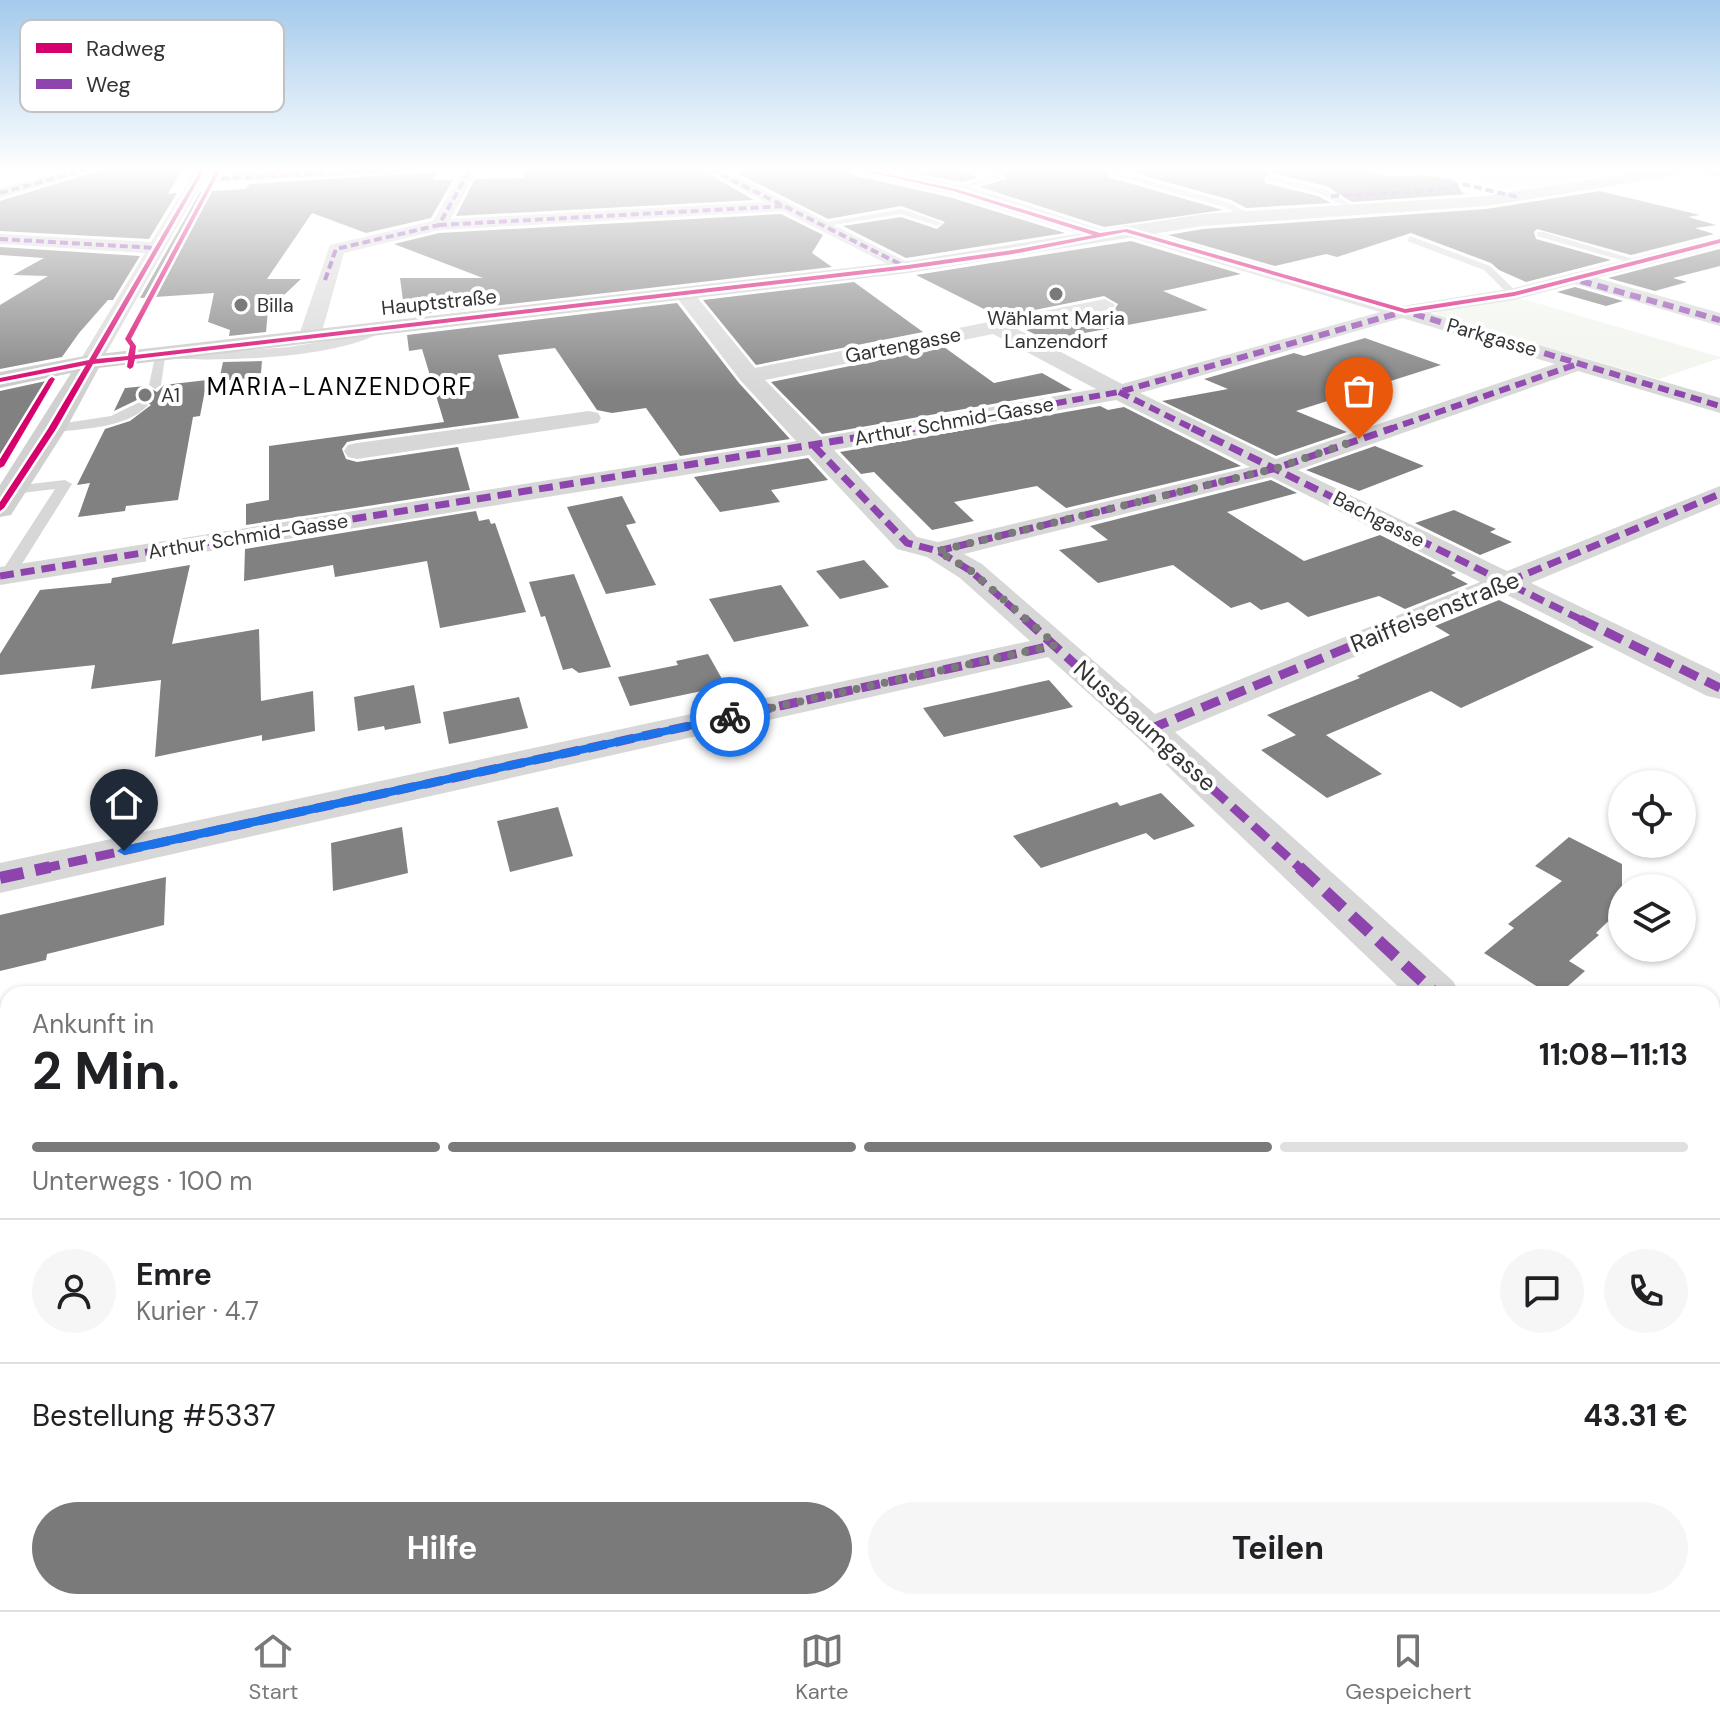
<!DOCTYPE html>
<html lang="de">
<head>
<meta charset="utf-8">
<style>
  body { margin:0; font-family:"DM Sans",sans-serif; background:#f6f6f6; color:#202124; height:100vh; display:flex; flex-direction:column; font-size:30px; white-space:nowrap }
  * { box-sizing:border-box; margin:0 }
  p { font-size:26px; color:#757577 }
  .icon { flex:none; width:44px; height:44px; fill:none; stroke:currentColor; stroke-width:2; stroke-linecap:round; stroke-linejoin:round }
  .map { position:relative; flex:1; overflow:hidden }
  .sheet { position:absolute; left:0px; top:986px; width:1720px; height:624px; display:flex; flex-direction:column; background:#fff; border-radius:24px 24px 0 0; box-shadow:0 2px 6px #0004 }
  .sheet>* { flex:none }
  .buttons { position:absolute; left:1608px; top:770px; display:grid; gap:16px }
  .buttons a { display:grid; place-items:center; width:88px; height:88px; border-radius:50%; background:#fff; box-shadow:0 2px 6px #0004; font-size:40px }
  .pin { position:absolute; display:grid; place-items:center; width:68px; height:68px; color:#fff; margin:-82px -34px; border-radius:50% 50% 50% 0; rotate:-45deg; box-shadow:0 0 8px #0007 }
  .pin .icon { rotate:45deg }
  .courier { position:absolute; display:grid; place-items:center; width:80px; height:80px; margin:-40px; border:6px solid #1a73e8; border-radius:50%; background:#fff; color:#222; box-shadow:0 2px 10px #0007 }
  .overview em { font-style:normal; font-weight:700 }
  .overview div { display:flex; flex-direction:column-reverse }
  .overview { display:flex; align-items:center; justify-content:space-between; height:136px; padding:0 32px }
  h1 { font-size:52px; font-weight:700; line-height:60px }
  .bar { display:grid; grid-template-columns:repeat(4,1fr); gap:12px 8px; align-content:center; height:96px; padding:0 32px }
  .bar i { height:10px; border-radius:6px; background:#e0e0e0 }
  .bar .active { background:#7a7a7a }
  .bar p { grid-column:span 4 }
  .line { display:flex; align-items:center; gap:20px; padding:0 32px; border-top:2px solid #e0e0e0 }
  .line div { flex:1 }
  .round { display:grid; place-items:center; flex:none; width:84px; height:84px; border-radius:42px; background:#f6f6f6 }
  .action { display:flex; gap:16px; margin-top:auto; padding:16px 32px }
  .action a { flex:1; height:92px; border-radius:48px; background:#7a7a7a; color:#fff; font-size:32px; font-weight:700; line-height:92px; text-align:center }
  .action a+a { background:#f6f6f6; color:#202124 }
  .tab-bar { display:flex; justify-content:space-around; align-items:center; height:112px; border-top:2px solid #e0e0e0; background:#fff; font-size:22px; color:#757577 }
  .tab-bar a { display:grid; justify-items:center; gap:4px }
  .tab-bar .active { color:#7a7a7a }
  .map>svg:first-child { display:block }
  .green { fill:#f1f5ed }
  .building { fill:#818181 }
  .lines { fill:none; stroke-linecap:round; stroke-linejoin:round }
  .lane { fill:#d7d7d7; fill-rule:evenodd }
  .street { fill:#d7d7d7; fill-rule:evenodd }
  .secondary { fill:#d0d0d0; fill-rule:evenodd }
  .primary { fill:#cacaca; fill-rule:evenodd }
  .quiet-far5 { stroke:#8e44ad; stroke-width:4; stroke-dasharray:8 4; stroke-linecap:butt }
  .quiet-far4 { stroke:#8e44ad; stroke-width:6; stroke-dasharray:11 6; stroke-linecap:butt }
  .quiet-far3 { stroke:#8e44ad; stroke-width:7; stroke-dasharray:14 7; stroke-linecap:butt }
  .quiet-far2 { stroke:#8e44ad; stroke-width:9; stroke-dasharray:19 9; stroke-linecap:butt }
  .quiet-far1 { stroke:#8e44ad; stroke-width:12; stroke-dasharray:24 12; stroke-linecap:butt }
  .quiet { stroke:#8e44ad; stroke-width:16; stroke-dasharray:31 16; stroke-linecap:butt }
  .cycleway-casing { stroke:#fff; stroke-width:5 }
  .cycleway { fill:#d6006c; fill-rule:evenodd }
  .route { fill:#1a73e8 }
  .done { stroke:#7a7a7a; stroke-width:8; stroke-dasharray:0 14.4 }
  .poi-dot { fill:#7a7a7a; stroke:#fff; stroke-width:3 }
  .labels { text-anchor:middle; stroke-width:8; stroke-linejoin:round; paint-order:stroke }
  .far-street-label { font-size:20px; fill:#333; stroke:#fff }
  .far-poi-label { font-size:20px; fill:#333; stroke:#fff; text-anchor:start }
  .far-quarter-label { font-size:24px; letter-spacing:2px; fill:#000; stroke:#fff }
  .street-label { font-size:24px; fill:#333; stroke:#fff }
  .key { fill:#fff; stroke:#c2c2c2; stroke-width:2 }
  .key-label { font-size:22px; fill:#333 }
</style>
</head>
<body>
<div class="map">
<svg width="1720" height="1610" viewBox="0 0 1720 1610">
  <rect width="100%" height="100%" fill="#fff"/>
  <!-- green -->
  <g class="green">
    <path d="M 1362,169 L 1632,169 L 1520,191 L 1432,173 L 1390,176 Z"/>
    <path d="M 1516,297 L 1720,357 L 1720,358 L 1659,379 L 1440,317 L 1435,312 Z"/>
  </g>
  <!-- building -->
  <g class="building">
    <path d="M 104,169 L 182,169 L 168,194 L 177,193 L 149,239 L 0,231 L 0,201 Z"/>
    <path d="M 523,169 L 700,169 L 754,200 L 456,216 L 475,179 L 524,178 Z"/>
    <path d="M 729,169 L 847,169 L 856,176 L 949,197 L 1065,233 L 906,258 L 843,226 L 901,217 L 937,229 L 945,222 L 901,206 L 828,219 Z"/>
    <path d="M 893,169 L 959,169 L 979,178 L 961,182 Z"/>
    <path d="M 985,169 L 1109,169 L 1108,177 L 1223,210 L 1104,227 L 980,187 L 1006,179 L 1004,175 Z"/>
    <path d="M 1120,169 L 1362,169 L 1390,176 L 1427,175 L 1454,180 L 1463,193 L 1467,194 L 1352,202 L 1326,186 L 1270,173 L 1264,178 L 1265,183 L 1318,196 L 1331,203 L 1246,208 L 1231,200 Z"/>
    <path d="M 436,172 L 434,180 L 453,180 L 431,218 L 366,233 L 312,213 L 267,279 L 301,279 L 268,310 L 266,332 L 229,336 L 230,330 L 208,322 L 214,293 L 140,298 L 200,192 L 245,189 L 250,184 Z"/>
    <path d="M 1600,191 L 1700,215 L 1688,217 L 1716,225 L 1695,228 L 1714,234 L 1631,255 L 1537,229 L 1534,232 L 1536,239 L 1611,260 L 1526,282 L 1499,270 L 1491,263 L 1411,233 L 1337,257 L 1326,254 L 1275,266 L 1168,235 L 1203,229 L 1486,209 Z"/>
    <path d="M 781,214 L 823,235 L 812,253 L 832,267 L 405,316 L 400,278 L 483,278 L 394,244 L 439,233 Z"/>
    <path d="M 1131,241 L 1241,274 L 1163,291 L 1208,310 L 1047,340 L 1026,330 L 1113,312 L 1118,304 L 1104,296 L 1000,317 L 916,275 Z"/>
    <path d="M 0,247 L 140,256 L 113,300 L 108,300 L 79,333 L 62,357 L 0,369 L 0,305 L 48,276 L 13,275 L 44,258 L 0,255 Z"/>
    <path d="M 1720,249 L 1720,266 L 1673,278 L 1687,282 L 1655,291 L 1608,278 Z"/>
    <path d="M 854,282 L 923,332 L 756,365 L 703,300 Z"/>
    <path d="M 1575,287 L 1623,301 L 1606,306 L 1557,292 Z"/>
    <path d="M 677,303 L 739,383 L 790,439 L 680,456 L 646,408 L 612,413 L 597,410 L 555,348 L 498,355 L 519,418 L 357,440 L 347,442 L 342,449 L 346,459 L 357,462 L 458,447 L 470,490 L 246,525 L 246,504 L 269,500 L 269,446 L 444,422 L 422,349 L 409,351 L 407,335 Z"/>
    <path d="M 1365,338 L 1441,365 L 1296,411 L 1347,432 L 1276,456 L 1162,401 L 1228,389 L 1204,379 L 1294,353 L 1304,356 Z"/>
    <path d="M 944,347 L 994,383 L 1042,373 L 1072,390 L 822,434 L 771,382 Z"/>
    <path d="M 262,361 L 261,373 L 252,374 L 251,378 L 219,381 L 223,362 Z"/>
    <path d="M 207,380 L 200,416 L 193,417 L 178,500 L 126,506 L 125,511 L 78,517 L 90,483 L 77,485 L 105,429 L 130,421 L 151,405 L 141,398 L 114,411 L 125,388 L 146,386 L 157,392 L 164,385 Z"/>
    <path d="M 46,381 L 41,388 L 44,388 L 0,456 L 0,391 Z"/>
    <path d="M 1100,406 L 1108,410 L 1124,407 L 1241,466 L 1066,508 L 1037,486 L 954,502 L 974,521 L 932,530 L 874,472 L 861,474 L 840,452 Z"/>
    <path d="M 1375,446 L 1424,466 L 1359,491 L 1306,470 Z"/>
    <path d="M 808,458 L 828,480 L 771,490 L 780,502 L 720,512 L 694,477 Z"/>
    <path d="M 1271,480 L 1297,493 L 1227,512 L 1304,561 L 1380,535 L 1456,573 L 1451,575 L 1468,584 L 1405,609 L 1379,596 L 1308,617 L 1288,602 L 1261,610 L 1250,602 L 1231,608 L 1173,565 L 1098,583 L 1059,550 L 1108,540 L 1090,526 Z"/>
    <path d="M 622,496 L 636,523 L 626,525 L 656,585 L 606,594 L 567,507 Z"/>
    <path d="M 1454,510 L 1496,529 L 1490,532 L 1512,542 L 1480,555 L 1415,523 Z"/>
    <path d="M 476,511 L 479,521 L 489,519 L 491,524 L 495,523 L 526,612 L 440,628 L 427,561 L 335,577 L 333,565 L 244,581 L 245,549 Z"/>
    <path d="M 864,560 L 889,587 L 840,599 L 816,571 Z"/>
    <path d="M 190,565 L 172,644 L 259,629 L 261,701 L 313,691 L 315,731 L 262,741 L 262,735 L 155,757 L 161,680 L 91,689 L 95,665 L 0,675 L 0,654 L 40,590 L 111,583 L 112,578 Z"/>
    <path d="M 574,574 L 611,667 L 579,673 L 572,668 L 563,670 L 545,616 L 541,617 L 529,582 Z"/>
    <path d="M 781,585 L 809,626 L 734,642 L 709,599 Z"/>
    <path d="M 1499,600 L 1594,647 L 1461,708 L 1431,691 L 1326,735 L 1382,774 L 1327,798 L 1261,750 L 1296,735 L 1267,715 L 1360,678 L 1357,676 L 1450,635 L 1435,626 Z"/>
    <path d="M 708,654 L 726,686 L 630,706 L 618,677 L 678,665 L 676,661 Z"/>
    <path d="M 1049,680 L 1073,707 L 944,737 L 923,708 Z"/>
    <path d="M 414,685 L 421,723 L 385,730 L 384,726 L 358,731 L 354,697 Z"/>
    <path d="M 519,697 L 528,728 L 449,744 L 443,712 Z"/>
    <path d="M 1161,793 L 1195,826 L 1154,840 L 1146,833 L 1041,868 L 1013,836 L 1117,802 L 1120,806 Z"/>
    <path d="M 558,807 L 573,856 L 510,872 L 497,821 Z"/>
    <path d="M 402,827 L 408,873 L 333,891 L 331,843 Z"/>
    <path d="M 1569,837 L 1622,864 L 1622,908 L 1596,933 L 1599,935 L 1569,961 L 1585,971 L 1559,994 L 1549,994 L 1484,953 L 1514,928 L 1508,924 L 1562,881 L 1535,866 Z"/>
    <path d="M 166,877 L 164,925 L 47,954 L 46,960 L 0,971 L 0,915 Z"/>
  </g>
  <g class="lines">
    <!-- lane -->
    <g class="lane">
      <path d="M 962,169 L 975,169 L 1003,178 L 951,192 L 951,188 L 990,178 Z"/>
      <path d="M 1112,170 L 1230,203 L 1254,216 L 1247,218 L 1224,207 L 1109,174 Z"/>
      <path d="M 1269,176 L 1325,189 L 1359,209 L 1352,211 L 1319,193 L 1266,180 Z"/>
      <path d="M 902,209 L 942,223 L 938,226 L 901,214 L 821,227 L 817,224 Z"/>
      <path d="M 1537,232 L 1543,232 L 1643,262 L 1635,264 L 1537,236 Z"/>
      <path d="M 1410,236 L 1490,266 L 1519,294 L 1510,296 L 1484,270 L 1407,241 Z"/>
      <path d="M 382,325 L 386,326 L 386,330 C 337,359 222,362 165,358 L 161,385 L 155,389 L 149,385 L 156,352 L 211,353 L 289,347 L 362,335 Z"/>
      <path d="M 142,401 L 148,405 C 127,429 82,428 52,433 L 46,429 L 52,425 L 111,416 Z"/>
      <path d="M 65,480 L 72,484 L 15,575 L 12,578 L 2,578 L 0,574 L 55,489 L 13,494 L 6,490 L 13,486 Z"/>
    </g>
    <!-- street -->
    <g class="street">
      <path d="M 72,169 L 96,169 L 0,198 L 0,188 Z"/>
      <path d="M 196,169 L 210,169 L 208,174 L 310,169 L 412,169 L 405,173 L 202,183 L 101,362 L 90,369 L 82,367 L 79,362 L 145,253 L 0,244 L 0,234 L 151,242 Z"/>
      <path d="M 463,169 L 477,169 L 451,219 L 765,202 L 703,169 L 722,169 L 917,267 L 908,273 L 901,271 L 782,211 L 439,230 L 344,253 L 321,335 L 310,341 L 302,340 L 299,335 L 330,245 L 433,221 Z"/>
      <path d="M 850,169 C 936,169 1025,206 1107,231 L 1110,235 L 1107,239 L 1095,239 L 950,194 L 857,173 Z"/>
      <path d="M 1696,169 L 1720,169 L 1720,178 L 1698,172 Z"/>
      <path d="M 1125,225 L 1402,306 L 1514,288 L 1720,236 L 1720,246 L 1597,278 L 1720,313 L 1720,326 L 1575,284 L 1514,300 L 1429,313 L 1720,398 L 1720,413 L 1578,371 L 1298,470 L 1507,571 L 1720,486 L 1720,504 L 1531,583 L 1720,674 L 1720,699 L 1707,696 L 1505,594 L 1175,732 L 1453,981 L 1460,994 L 1406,994 L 1137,737 L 1048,657 L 0,893 L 0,863 L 1030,641 L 960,578 L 927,557 L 897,549 L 809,455 L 0,585 L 0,567 L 796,441 L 741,381 L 678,299 L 675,295 L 685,289 L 692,291 L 755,368 L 1105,299 L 1115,305 L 1112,309 L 1017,329 L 1122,384 L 1380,312 L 1119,234 L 1116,230 ZM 1402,318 L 1555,364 L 1276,459 L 1140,393 ZM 993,334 L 1096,389 L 821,437 L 765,380 ZM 1116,400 L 1250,467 L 938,542 L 917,537 L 834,450 ZM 1271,477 L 1480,582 L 1155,714 L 982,564 L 964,554 Z"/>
      <path d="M 589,411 L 598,413 L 601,418 L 598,423 L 357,459 L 348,457 L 344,451 L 348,445 L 357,443 Z"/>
      <path d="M 1720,1009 L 1720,1054 L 1712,1056 L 1712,1011 Z"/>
      <path d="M 1712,1226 L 1720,1229 L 1720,1288 L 1712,1285 Z"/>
    </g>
    <!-- secondary -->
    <path class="secondary" d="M 90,355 L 99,357 L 102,362 L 66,429 L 11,515 L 0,517 L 0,485 L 78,362 L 81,357 Z"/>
    <!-- primary -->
    <path class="primary" d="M 1655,169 L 1694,169 L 1686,174 L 1486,206 L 1203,226 L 908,273 L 90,369 L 0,388 L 0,372 L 90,355 L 908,261 L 1203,214 L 1486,196 Z"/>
    <!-- quiet-far5 -->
    <g class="quiet-far5">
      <path d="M 710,169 L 904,266"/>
      <path d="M 1703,169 L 1720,173"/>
      <path d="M 209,179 L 405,169"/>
      <path d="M 0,193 L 89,169"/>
      <path d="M 1331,196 L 1424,191 L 1463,184 L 1517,197"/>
      <path d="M 439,225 L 785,206"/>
      <path d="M 0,239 L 156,248"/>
      <path d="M 325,280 L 336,249 L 439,225 L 470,169"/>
      <path d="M 1581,281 L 1588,283"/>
    </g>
    <!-- quiet-far4 -->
    <g class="quiet-far4">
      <path d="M 1581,281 L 1720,320"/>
      <path d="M 1414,314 L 1720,406"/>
      <path d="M 1119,392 L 1196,430"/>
      <path d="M 905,430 L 1119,392 L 1402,312"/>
      <path d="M 1387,430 L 1580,363"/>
    </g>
    <!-- quiet-far3 -->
    <g class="quiet-far3">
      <path d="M 1192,428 L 1584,621"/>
      <path d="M 814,446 L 907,543 L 938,551 L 971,571 L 1027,621"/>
      <path d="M 938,551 L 1277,468 L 1393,428"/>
      <path d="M 0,576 L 916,428"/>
      <path d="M 1412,621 L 1720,494"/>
    </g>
    <!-- quiet-far2 -->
    <g class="quiet-far2">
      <path d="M 1025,619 L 1301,869"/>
      <path d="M 1580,619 L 1720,688"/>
      <path d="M 1150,729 L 1417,619"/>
      <path d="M 41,869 L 1056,645"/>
    </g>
    <!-- quiet-far1 -->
    <g class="quiet-far1">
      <path d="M 1299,867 L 1436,994"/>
      <path d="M 0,878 L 50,867"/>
      <path d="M 1712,1037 L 1720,1028"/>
    </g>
    <!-- quiet -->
    <path class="quiet" d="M 1712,1253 L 1720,1261"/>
    <!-- cycleway casing -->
    <g class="cycleway-casing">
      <g id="cycleway">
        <path d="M 201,169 L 205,169 L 96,359 L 128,356 L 130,346 L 125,339 L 217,169 L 221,169 L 131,339 L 136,346 L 135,355 L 908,265 L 1013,250 L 1093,235 L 953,191 L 855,169 L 863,169 L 956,189 L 1100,233 L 1127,229 L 1405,309 L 1514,292 L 1720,239 L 1720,243 L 1514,296 L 1405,313 L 1125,232 L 1013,254 L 908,269 L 135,359 L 133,367 L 130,369 L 127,367 L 128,360 L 93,364 L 56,429 L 4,508 L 0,511 L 0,502 L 48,429 L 86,365 L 0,382 L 0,378 L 89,360 Z"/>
        <path d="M 52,377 L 55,379 L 4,466 L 0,468 L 0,459 L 49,379 Z"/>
      </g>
    </g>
    <!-- cycleway -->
    <use href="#cycleway" class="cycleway"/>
  </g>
  <!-- sky -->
  <linearGradient id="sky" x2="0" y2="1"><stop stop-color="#a3caec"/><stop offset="0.43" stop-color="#fff"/><stop offset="1" stop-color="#fff" stop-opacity="0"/></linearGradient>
  <rect width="1720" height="394" fill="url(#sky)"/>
  <!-- route -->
  <path class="route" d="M 730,713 L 734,715 L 734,720 L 124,855 L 117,851 L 124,846 Z"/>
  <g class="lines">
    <!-- done -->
    <path class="done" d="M 730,717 L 1056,645 L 971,571 L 938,551 L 1277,468 L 1359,439"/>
  </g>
  <!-- markers -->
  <g class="poi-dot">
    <circle cx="1056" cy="294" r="8"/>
    <circle cx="241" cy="305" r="8"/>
    <circle cx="145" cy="395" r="8"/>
  </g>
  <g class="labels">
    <!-- far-street labels -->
    <g class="far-street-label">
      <text transform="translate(439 302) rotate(-6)" y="7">Hauptstraße</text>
      <text transform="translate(1492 337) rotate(16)" y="7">Parkgasse</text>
      <text transform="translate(903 345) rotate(-11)" y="7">Gartengasse</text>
      <text transform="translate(954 421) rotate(-10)" y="7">Arthur Schmid-Gasse</text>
      <text transform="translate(1379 519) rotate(27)" y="7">Bachgasse</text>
      <text transform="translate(248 536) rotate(-9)" y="7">Arthur Schmid-Gasse</text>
    </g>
    <!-- far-poi labels -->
    <g class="far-poi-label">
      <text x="257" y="312">Billa</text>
      <text x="1056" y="325" text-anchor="middle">Wählamt Maria<tspan x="1056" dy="23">Lanzendorf</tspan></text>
      <text x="161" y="402">A1</text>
    </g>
    <!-- far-quarter labels -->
    <g class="far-quarter-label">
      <text x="340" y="395">MARIA-LANZENDORF</text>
    </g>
    <!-- street labels -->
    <g class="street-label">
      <text transform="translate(1435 612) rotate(-22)" y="8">Raiffeisenstraße</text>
      <text transform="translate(1145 726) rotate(42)" y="8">Nussbaumgasse</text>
    </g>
  </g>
  <!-- legend -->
  <rect x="20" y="20" width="264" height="92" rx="12" class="key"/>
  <rect x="36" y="43" width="36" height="10" fill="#d6006c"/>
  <rect x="36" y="79" width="36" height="10" fill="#8e44ad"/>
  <g class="key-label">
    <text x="86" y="56">Radweg</text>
    <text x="86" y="92">Weg</text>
  </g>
</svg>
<div class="buttons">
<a><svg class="icon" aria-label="locate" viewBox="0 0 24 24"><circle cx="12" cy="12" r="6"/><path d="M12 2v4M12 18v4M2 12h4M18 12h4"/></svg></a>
<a><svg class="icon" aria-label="layers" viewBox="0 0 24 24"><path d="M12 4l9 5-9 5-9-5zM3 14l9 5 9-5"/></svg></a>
</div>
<div class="pin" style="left:1359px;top:439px;background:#ea580c"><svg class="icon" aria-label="bag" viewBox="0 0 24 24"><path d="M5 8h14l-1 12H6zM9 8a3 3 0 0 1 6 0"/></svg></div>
<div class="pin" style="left:124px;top:851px;background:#1f2937"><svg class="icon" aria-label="home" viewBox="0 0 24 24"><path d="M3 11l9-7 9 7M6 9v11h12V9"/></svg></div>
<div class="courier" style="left:730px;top:717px"><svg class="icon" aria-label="bike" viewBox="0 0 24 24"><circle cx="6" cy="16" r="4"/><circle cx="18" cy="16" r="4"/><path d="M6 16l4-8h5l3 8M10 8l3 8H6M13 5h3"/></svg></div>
<section class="sheet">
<div class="overview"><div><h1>2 Min.</h1><p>Ankunft in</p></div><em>11:08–11:13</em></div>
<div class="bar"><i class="active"></i><i class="active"></i><i class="active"></i><i></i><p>Unterwegs · 100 m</p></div>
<div class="line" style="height:144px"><a class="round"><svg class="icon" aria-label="person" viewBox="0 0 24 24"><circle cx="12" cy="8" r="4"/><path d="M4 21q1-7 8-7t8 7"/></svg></a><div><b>Emre</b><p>Kurier · 4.7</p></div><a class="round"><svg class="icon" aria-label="chat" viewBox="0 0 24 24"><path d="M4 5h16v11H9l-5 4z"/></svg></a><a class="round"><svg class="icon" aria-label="phone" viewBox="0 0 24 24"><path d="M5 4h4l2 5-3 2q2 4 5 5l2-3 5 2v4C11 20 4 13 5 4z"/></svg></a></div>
<div class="line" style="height:104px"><div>Bestellung #5337</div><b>43.31 €</b></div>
<div class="action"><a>Hilfe</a><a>Teilen</a></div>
</section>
</div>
<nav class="tab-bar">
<a class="active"><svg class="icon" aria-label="home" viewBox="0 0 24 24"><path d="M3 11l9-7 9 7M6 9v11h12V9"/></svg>Start</a>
<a><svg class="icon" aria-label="map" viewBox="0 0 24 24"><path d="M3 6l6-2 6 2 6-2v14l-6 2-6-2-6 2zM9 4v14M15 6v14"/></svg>Karte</a>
<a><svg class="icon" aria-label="saved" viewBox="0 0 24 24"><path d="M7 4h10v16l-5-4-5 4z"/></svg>Gespeichert</a>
</nav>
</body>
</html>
